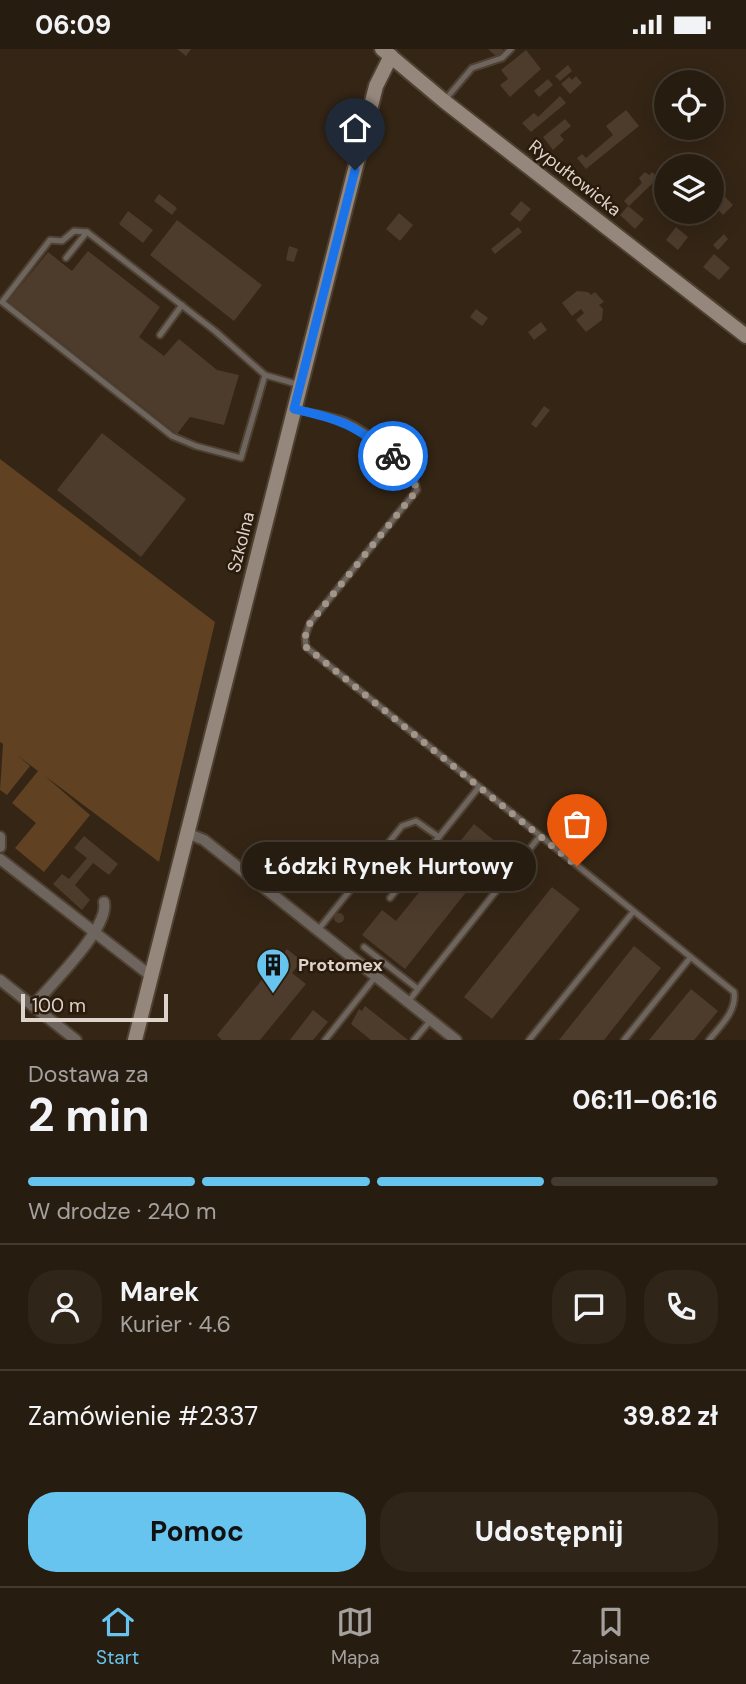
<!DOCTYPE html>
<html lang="pl">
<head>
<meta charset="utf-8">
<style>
  body { margin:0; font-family:"DM Sans",sans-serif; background:#2f2519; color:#f1f3f6; height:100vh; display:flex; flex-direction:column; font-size:26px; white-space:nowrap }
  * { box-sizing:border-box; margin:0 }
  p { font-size:23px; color:#a4a19f }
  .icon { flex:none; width:38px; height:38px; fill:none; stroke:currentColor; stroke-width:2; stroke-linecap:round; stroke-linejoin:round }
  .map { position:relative; height:991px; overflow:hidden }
  .panel { display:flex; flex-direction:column; background:#271c10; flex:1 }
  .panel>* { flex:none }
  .buttons { position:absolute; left:654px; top:21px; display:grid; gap:14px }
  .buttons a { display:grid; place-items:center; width:70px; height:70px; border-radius:50%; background:#271c10; box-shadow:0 7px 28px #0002,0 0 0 2px #433a30; font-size:35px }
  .scale { position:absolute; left:21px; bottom:18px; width:147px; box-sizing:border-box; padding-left:7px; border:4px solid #ded3ca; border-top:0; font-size:19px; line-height:24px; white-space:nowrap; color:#ded3ca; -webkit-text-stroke:5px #2a1b0c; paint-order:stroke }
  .pin { position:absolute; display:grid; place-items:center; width:60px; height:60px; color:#fff; margin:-72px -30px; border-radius:50% 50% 50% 0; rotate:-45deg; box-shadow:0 0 7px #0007 }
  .pin .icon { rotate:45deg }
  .courier { position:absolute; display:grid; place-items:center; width:70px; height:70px; margin:-35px; border:5px solid #1a73e8; border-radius:50%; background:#fff; color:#222; box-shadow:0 2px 9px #0007 }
  .bubble { position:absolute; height:49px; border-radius:24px; background:#271c10; box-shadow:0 7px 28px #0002,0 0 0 2px #433a30; font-size:23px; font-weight:700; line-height:49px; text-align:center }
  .overview em { font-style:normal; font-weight:700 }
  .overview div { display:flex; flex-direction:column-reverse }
  .overview { display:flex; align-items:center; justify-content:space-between; height:119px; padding:0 28px }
  h1 { font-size:46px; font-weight:700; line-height:52px }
  .bar { display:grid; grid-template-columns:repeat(4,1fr); gap:10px 7px; align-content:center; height:84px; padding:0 28px }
  .bar i { height:9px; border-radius:5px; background:#433a30 }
  .bar .on { background:#66c4ef }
  .bar p { grid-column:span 4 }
  .line { display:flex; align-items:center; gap:18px; padding:0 28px; border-top:2px solid #433a30 }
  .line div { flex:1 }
  .round { display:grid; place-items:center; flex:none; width:74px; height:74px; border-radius:28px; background:#2f2519 }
  .cta { display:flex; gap:14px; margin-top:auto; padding:14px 28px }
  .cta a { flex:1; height:80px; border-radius:28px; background:#66c4ef; color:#111; font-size:28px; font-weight:700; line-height:80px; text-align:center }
  .cta a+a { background:#2f2519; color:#f1f3f6 }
  .status { display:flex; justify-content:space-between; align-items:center; height:49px; padding:0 35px; background:#271c10; direction:ltr }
  .status svg { height:19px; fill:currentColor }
  .tabs { display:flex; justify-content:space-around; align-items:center; height:98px; border-top:2px solid #433a30; background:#271c10; font-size:19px; color:#a4a19f }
  .tabs a { display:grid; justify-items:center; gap:4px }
  .tabs .on { color:#66c4ef }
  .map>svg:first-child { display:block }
  .green { fill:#604121 }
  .building { fill:#4d3c2c }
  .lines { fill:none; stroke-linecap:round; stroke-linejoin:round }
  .lane-casing { stroke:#4f4132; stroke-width:9 }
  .street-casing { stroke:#4f4132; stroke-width:14 }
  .secondary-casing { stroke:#4f4132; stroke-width:18 }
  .lane { stroke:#6e655e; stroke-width:5 }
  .street { stroke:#6e655e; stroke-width:10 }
  .secondary { stroke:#95877b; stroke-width:14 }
  .done { stroke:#a2968b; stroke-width:7; stroke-dasharray:0 12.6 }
  .route { stroke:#1a73e8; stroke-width:9 }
  .labels { text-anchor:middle; stroke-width:5; stroke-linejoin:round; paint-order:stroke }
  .street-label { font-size:18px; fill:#ded3ca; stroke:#2a1b0c }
  .poi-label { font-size:18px; font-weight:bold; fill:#ded3ca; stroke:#2a1b0c; text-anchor:start }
</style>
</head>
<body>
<div class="status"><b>06:09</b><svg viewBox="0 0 49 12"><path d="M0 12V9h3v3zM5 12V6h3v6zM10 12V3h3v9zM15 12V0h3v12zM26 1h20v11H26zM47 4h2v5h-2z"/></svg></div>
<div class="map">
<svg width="746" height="991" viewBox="0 0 746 991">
  <rect width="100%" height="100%" fill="#342515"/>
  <!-- green -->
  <path class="green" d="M 0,410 L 215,573 L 159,813 L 45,727 L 90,766 L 44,823 L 15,799 L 36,774 L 12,754 L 38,722 L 17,706 L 30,717 L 7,746 L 0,741 L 3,695 L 0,693 Z"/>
  <!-- building -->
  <g class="building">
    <path d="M 177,0 L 191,0 L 186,7 Z"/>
    <path d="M 488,0 L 502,0 L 504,2 L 498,9 Z"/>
    <path d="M 526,1 L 541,20 L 510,48 L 500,36 L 508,30 L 501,21 Z"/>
    <path d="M 568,16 L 572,22 L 560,32 L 555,27 Z"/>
    <path d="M 576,27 L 582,34 L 570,45 L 561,35 L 569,28 L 572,31 Z"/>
    <path d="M 548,30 L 553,36 L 539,48 L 534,42 Z"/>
    <path d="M 560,47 L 566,54 L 531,83 L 522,74 L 534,64 L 538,68 Z"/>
    <path d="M 626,61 L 639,77 L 586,120 L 577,109 L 582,105 L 586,109 L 613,86 L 606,77 Z"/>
    <path d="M 565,70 L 571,77 L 560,86 L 564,91 L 553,101 L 543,88 Z"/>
    <path d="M 645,123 L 649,126 L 652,123 L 658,129 L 629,157 L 624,152 L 642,134 L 639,129 Z"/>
    <path d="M 718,141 L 733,156 L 723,166 L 712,154 L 712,146 Z"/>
    <path d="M 159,145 L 177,159 L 172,166 L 154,152 Z"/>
    <path d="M 521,152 L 531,160 L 520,173 L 510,165 Z"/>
    <path d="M 667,155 L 667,164 L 664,166 L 659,161 Z"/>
    <path d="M 628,157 L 644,170 L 635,180 L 620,166 Z"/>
    <path d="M 128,162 L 153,181 L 143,194 L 119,175 Z"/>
    <path d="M 399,164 L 413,176 L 400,192 L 386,180 Z"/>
    <path d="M 177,171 L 262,236 L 234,272 L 150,206 Z"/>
    <path d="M 518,178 L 522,183 L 495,205 L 491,200 Z"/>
    <path d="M 676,178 L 688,188 L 678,201 L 666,191 Z"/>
    <path d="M 724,185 L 728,190 L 718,201 L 713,196 Z"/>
    <path d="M 289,197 L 298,200 L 294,213 L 286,211 Z"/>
    <path d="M 88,202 L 160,258 L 139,288 L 164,307 L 179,290 L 217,321 L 239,326 L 224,376 L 190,368 L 177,385 L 8,252 L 48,203 L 72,222 Z"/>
    <path d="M 714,205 L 730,219 L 719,231 L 703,218 Z"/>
    <path d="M 577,242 L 588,243 L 591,246 L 595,243 L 604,253 L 599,256 L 603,260 L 602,271 L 586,283 L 576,271 L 584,264 L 581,260 L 572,267 L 562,254 Z"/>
    <path d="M 476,260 L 488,269 L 482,277 L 470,268 Z"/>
    <path d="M 541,273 L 547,281 L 534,291 L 528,283 Z"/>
    <path d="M 544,357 L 550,361 L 536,379 L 531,375 Z"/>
    <path d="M 102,384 L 186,450 L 141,508 L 57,441 Z"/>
    <path d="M 474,775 L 502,798 L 405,920 L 362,886 L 382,861 L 396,872 Z"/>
    <path d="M 84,787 L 118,815 L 109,826 L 93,814 L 75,836 L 90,851 L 82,861 L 53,835 L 62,825 L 69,830 L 87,809 L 74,799 Z"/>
    <path d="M 552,838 L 580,860 L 492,970 L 464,948 Z"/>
    <circle cx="339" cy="869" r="5"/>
    <path d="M 634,897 L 661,919 L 604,991 L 559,991 Z"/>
    <path d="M 287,900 L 302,912 L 292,924 L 306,935 L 260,991 L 222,991 L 217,986 Z"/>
    <path d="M 691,940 L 718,962 L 694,991 L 649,991 Z"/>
    <path d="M 365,957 L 408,991 L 371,991 L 351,975 L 359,960 L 362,962 Z"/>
    <path d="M 313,961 L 328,973 L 313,991 L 290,991 Z"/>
  </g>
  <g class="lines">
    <!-- lane casing -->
    <g class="lane-casing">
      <g id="lane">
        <path d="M 444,52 L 472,19 L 502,9 L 511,0"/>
        <path d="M 87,183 L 74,182 L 62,192 L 50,191 L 2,253 L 172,387 L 196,397 L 241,409 L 265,326"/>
        <path d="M 66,209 L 87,183 L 215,282 L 265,326 L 300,336"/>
        <path d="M 160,286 L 182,256"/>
        <path d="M 297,361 C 312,364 330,366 345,372 C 368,382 414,417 417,441 L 310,574 L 305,588 L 306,598 L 734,943 C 737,962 721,976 709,991"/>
        <path d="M 390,849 L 479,738"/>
        <path d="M 318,881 L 402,777 L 416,772 L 439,788"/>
        <path d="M 364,898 L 418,940 L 408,953"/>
        <path d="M 418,940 L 540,787"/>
        <path d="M 325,991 L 376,927"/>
        <path d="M 414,991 L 430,972"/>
        <path d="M 529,991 L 633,863"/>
        <path d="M 624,991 L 690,909"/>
      </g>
    </g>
    <!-- street casing -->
    <g class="street-casing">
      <g id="street">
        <path d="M 187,784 L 204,791 L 456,991"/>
        <path d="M 0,788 L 0,798"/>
        <path d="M 0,810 L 151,927"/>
        <path d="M 0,931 L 76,991"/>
        <path d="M 33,957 C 50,936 110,879 104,853"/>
      </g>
    </g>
    <!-- secondary casing -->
    <g class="secondary-casing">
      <g id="secondary">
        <path d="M 382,0 L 444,52 L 746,287"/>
        <path d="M 135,991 L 367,73 L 376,37 L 391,7"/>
      </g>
    </g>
    <!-- lane -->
    <use href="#lane" class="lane"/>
    <!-- street -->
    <use href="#street" class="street"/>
    <!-- secondary -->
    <use href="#secondary" class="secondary"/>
  </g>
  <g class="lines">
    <!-- done -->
    <path class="done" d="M 393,407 L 409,420 L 417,441 L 310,574 L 305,588 L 306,598 L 577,817"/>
    <!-- route -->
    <path class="route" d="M 355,121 L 294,360 C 341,370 356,377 393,407"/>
  </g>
  <!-- icons -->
  <defs>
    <g id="building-pin" transform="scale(1.75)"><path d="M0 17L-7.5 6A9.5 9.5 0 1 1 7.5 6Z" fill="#66c4ef" stroke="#2a1b0c"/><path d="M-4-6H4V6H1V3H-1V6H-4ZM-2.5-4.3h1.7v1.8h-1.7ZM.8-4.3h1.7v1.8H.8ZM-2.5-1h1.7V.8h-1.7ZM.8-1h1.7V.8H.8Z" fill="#111"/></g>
  </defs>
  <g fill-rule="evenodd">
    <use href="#building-pin" x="273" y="916"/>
  </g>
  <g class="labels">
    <!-- street labels -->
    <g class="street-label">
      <text transform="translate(575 129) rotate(38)" y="6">Rypułtowicka</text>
      <text transform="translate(241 493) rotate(-76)" y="6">Szkolna</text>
    </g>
    <!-- poi labels -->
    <g class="poi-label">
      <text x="298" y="922">Protomex</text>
    </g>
  </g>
</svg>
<div class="buttons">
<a><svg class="icon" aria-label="locate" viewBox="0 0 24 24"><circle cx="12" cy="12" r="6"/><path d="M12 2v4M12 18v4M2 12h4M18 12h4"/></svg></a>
<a><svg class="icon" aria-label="layers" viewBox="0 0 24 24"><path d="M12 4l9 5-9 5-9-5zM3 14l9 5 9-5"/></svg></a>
</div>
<div class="scale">100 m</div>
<div class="pin" style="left:577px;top:817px;background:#ea580c"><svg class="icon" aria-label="bag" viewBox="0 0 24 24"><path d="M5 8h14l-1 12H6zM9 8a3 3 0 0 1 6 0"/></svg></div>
<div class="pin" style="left:355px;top:121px;background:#1f2937"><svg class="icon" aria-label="home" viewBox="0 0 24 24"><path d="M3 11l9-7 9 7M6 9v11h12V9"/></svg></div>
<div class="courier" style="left:393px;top:407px"><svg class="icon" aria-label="bike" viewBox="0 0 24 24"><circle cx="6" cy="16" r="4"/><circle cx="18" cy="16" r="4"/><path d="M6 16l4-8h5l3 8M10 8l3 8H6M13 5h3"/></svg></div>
<div class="bubble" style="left:242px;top:793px;width:294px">Łódzki Rynek Hurtowy</div>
</div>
<section class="panel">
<div class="overview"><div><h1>2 min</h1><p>Dostawa za</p></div><em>06:11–06:16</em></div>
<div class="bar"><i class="on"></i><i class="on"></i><i class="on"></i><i></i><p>W drodze · 240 m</p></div>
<div class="line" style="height:126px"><a class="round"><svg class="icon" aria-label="person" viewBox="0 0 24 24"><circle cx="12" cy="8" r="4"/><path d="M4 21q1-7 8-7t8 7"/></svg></a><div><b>Marek</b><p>Kurier · 4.6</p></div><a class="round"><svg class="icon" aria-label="chat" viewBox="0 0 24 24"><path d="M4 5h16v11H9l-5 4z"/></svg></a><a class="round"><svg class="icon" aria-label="phone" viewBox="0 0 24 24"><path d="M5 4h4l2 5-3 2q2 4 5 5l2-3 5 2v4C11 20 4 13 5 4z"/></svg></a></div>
<div class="line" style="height:91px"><div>Zamówienie #2337</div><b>39.82 zł</b></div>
<div class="cta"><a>Pomoc</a><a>Udostępnij</a></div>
</section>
<nav class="tabs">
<a class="on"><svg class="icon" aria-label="home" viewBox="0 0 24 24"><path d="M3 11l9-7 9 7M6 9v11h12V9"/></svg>Start</a>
<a><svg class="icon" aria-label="map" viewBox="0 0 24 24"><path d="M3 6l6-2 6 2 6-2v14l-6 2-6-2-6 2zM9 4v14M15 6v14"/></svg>Mapa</a>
<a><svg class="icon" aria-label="saved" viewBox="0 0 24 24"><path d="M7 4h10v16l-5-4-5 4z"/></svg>Zapisane</a>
</nav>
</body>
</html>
